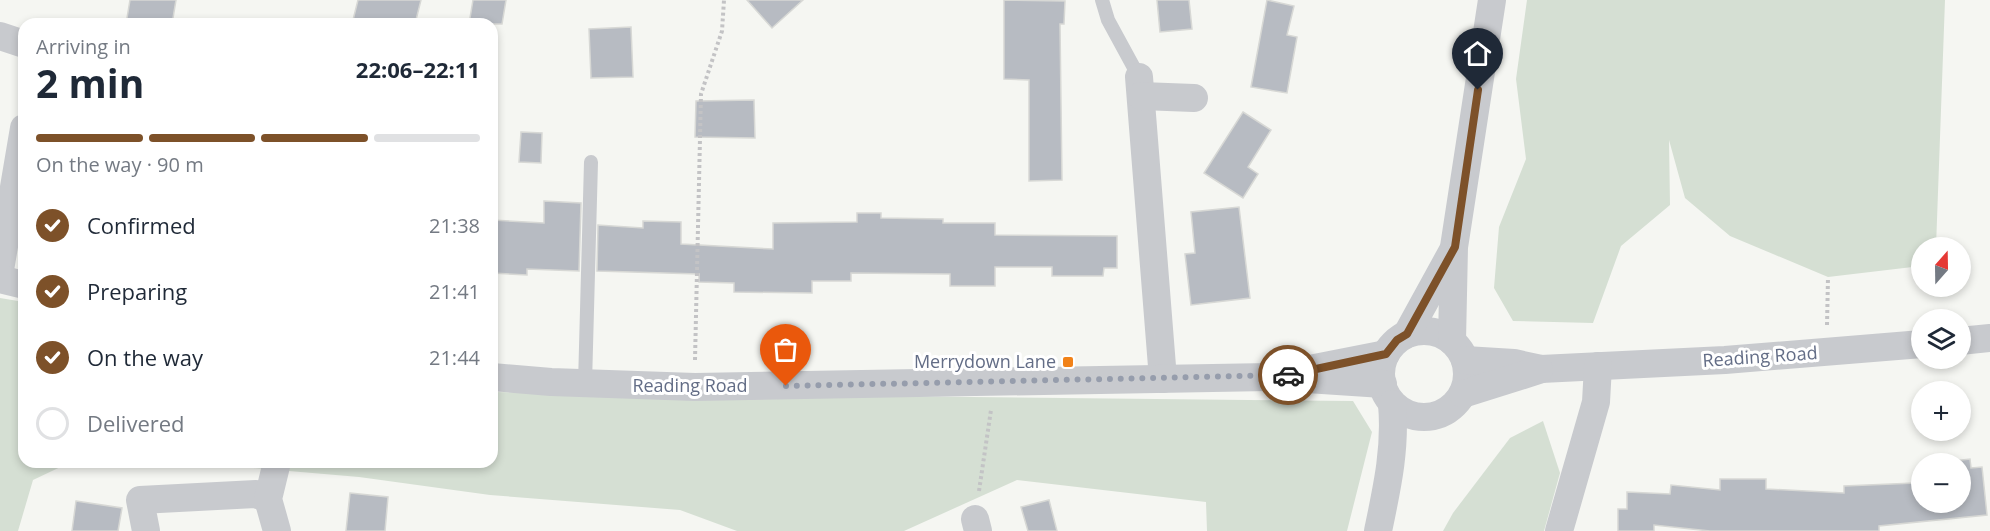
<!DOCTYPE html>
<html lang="en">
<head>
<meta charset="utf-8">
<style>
  body { margin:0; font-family:"Open Sans",sans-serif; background:#f6f6f7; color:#1f2937; height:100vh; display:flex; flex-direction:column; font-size:22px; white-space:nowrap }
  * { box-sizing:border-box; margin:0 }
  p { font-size:20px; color:#747a83 }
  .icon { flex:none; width:33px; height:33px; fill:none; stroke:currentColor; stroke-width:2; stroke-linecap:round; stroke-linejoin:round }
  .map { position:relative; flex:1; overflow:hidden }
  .side { position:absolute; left:18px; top:18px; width:480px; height:450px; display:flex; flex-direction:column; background:#fff; border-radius:18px; box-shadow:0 3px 9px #0003 }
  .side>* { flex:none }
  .needle { width:39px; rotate:20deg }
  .buttons { position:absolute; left:1911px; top:237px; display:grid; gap:12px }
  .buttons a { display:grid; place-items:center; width:60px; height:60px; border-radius:50%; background:#fff; box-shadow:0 3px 9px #0003; font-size:30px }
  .pin { position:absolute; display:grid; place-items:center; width:51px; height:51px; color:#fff; margin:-62px -26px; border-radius:50% 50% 50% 0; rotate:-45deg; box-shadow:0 0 6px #0007 }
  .pin .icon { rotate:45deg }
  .courier { position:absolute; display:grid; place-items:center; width:60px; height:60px; margin:-30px; border:4px solid #7d5129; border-radius:50%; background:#fff; color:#222; box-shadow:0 2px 8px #0007 }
  .overview em { font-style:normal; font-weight:700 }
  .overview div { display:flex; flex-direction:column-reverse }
  .overview { display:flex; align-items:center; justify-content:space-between; height:102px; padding:0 18px }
  h1 { font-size:39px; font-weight:700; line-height:45px }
  .bar { display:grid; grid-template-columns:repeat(4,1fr); gap:9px 6px; align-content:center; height:72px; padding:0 18px }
  .bar i { height:8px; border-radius:4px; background:#e0e1e3 }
  .bar .current { background:#7d5129 }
  .bar p { grid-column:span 4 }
  ol { padding:0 18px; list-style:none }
  li { display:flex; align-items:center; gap:18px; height:66px }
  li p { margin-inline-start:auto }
  li .icon { padding:6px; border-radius:50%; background:#7d5129; color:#fff; stroke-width:4 }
  li:last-child { color:#747a83 }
  li i { width:33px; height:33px; border:3px solid #e0e1e3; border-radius:50% }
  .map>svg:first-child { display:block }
  .green { fill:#d5dfd3 }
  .building { fill:#b7bbc2; stroke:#d7d8d5; stroke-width:1.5 }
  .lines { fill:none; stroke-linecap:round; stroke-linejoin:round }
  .path { stroke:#c3c3c5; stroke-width:4; stroke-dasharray:3 3; stroke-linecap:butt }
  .service { stroke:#c8cace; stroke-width:14 }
  .minor { stroke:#c8cace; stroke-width:28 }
  .done { stroke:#969dac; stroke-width:6; stroke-dasharray:0 10.8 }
  .route { stroke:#7d5129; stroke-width:8 }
  .poi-dot { fill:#f18218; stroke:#fff; stroke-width:2 }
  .labels { text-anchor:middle; stroke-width:6; stroke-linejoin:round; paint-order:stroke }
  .street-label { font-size:18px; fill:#636d86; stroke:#fff }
  .poi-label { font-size:18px; fill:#636d86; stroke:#fff; text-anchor:end }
</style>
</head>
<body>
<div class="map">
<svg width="1990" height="531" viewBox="0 0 1990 531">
  <rect width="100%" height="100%" fill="#f5f6f2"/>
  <!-- green -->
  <g class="green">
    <path d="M 1527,0 L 1945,0 L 1936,247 L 1922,248 L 1921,266 L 1828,277 L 1730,236 L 1685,198 L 1669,140 L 1670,205 L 1621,246 L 1593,323 L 1513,321 L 1494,288 L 1499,227 L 1526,159 L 1516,79 Z"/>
    <path d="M 0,298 L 24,302 L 24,462 L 71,462 L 33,480 L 18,531 L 0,531 Z"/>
    <path d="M 492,392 L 1353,401 L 1372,432 L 1347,531 L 1207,531 L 1206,502 L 1017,480 L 904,531 L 737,531 L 680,510 L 490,495 L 359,477 L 184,462 L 492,462 Z"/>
    <path d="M 1543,421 L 1560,473 L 1544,531 L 1443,531 L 1453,513 L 1510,438 Z"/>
  </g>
  <!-- building -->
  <g class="building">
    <path d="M 130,0 L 176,0 L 172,24 L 126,24 Z"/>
    <path d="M 358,0 L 421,0 L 415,24 L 352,24 Z"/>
    <path d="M 473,0 L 506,0 L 502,24 L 469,24 Z"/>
    <path d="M 747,0 L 803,0 L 772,28 Z"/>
    <path d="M 1004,0 L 1065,1 L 1064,24 L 1060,24 L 1062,180 L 1029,181 L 1029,80 L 1004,79 Z"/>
    <path d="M 1157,0 L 1189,0 L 1192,29 L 1160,32 Z"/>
    <path d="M 1267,0 L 1294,6 L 1287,35 L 1297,37 L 1287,93 L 1251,87 Z"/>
    <path d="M 631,27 L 633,77 L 591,78 L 589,29 Z"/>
    <path d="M 754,100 L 755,138 L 695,137 L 696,101 Z"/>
    <path d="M 1243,112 L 1271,130 L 1248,167 L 1258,174 L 1243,198 L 1204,173 Z"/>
    <path d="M 521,132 L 542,133 L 541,163 L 519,162 Z"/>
    <path d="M 544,201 L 581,203 L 579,271 L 527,269 L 527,275 L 492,273 L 492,220 L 544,223 Z"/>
    <path d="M 1239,207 L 1250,298 L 1191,305 L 1185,254 L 1195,253 L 1191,212 Z"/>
    <path d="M 857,213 L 881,213 L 881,218 L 943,219 L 943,223 L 995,223 L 995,235 L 1117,236 L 1117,268 L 1104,268 L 1103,276 L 1052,276 L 1052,267 L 995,267 L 995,286 L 950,286 L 950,274 L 851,273 L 851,281 L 812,281 L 812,293 L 734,292 L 734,283 L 699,282 L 699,274 L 597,271 L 598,225 L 643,228 L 643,221 L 681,222 L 681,244 L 773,249 L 773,223 L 857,222 Z"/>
    <path d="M 1970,459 L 1971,468 L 1982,467 L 1987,515 L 1879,526 L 1879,531 L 1710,531 L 1654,525 L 1654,531 L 1618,531 L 1618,509 L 1627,509 L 1627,492 L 1670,494 L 1671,485 L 1720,490 L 1720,479 L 1766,479 L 1766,489 L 1844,493 L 1844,486 L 1915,483 L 1914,478 L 1922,478 L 1922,502 L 1960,502 L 1960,464 L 1944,462 Z"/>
    <path d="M 350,493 L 388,497 L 385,531 L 346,531 Z"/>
    <path d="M 1049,500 L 1057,531 L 1028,531 L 1021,507 Z"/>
    <path d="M 76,501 L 122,508 L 118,531 L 72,531 Z"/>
  </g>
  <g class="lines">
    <!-- path -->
    <g class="path">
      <path d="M 1827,325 L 1828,277"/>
      <path d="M 695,360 L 701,94 L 722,31 L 724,0"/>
      <path d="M 979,491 L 991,410"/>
    </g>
    <!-- service -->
    <g class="service">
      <path d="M 1102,0 L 1108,20 L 1139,77"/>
      <path d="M 585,384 L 591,162"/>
    </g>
    <!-- minor -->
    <g class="minor">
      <path d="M 0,36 L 24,44"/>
      <path d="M 1139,77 L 1163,379"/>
      <path d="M 1141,96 L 1194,98"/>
      <path d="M 0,270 L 24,128"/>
      <path d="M 0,279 L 24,285"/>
      <circle cx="1424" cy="374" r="43"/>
      <path d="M 1407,334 L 1452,252"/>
      <path d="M 1452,341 L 1454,247 L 1492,0"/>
      <path d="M 1960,341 L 1990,338"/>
      <path d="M 1465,360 L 1514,363 L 1541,369 L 1725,360 L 1922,344"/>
      <path d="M 492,377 L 551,382 L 695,387 L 1269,377 L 1386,354"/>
      <path d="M 1307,379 L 1383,384"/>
      <path d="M 1463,394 L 1539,370"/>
      <path d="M 975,519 L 978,531"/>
      <path d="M 146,531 L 140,500 L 256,494 L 268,499"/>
      <path d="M 277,531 L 268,499 L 277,462"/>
      <path d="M 1378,531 C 1387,488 1396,448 1392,404"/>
      <path d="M 1559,531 L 1596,402 L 1598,366"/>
    </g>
  </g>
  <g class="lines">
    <!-- done -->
    <path class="done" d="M 786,386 L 1288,375"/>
    <!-- route -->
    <path class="route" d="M 1288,375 L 1386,354 L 1397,340 L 1407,334 L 1455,247 L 1478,90"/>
  </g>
  <!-- markers -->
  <rect class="poi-dot" x="1062" y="356" width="12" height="12" rx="3"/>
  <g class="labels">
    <!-- street labels -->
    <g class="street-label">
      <text transform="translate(1760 357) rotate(-4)" y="6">Reading Road</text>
      <text x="690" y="392">Reading Road</text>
    </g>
    <!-- poi labels -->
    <g class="poi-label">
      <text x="1056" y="368">Merrydown Lane</text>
    </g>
  </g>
</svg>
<div class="buttons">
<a><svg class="needle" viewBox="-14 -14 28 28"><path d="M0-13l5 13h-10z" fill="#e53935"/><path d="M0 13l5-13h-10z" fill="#747a83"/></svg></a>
<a><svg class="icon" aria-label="layers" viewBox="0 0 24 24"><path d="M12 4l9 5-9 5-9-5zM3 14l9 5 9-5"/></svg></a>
<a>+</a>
<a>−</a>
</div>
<div class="pin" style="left:786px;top:386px;background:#ea580c"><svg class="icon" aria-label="bag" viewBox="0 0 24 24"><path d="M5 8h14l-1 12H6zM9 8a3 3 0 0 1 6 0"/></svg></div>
<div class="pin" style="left:1478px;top:90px;background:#1f2937"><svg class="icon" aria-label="home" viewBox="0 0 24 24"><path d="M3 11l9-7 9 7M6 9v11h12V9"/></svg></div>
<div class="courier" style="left:1288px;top:375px"><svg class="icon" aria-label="car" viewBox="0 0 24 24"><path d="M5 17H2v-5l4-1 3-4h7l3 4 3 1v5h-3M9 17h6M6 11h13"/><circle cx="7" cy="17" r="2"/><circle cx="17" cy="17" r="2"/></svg></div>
<section class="side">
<div class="overview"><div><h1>2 min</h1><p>Arriving in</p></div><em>22:06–22:11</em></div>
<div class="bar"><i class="current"></i><i class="current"></i><i class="current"></i><i></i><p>On the way · 90 m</p></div>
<ol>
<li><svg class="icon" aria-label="check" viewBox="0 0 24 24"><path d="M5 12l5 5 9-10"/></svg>Confirmed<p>21:38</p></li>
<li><svg class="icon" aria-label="check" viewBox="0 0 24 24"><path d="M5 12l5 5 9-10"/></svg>Preparing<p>21:41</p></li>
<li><svg class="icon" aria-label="check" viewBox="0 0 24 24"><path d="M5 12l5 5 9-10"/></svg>On the way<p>21:44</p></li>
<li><i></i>Delivered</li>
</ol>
</section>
</div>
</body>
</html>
